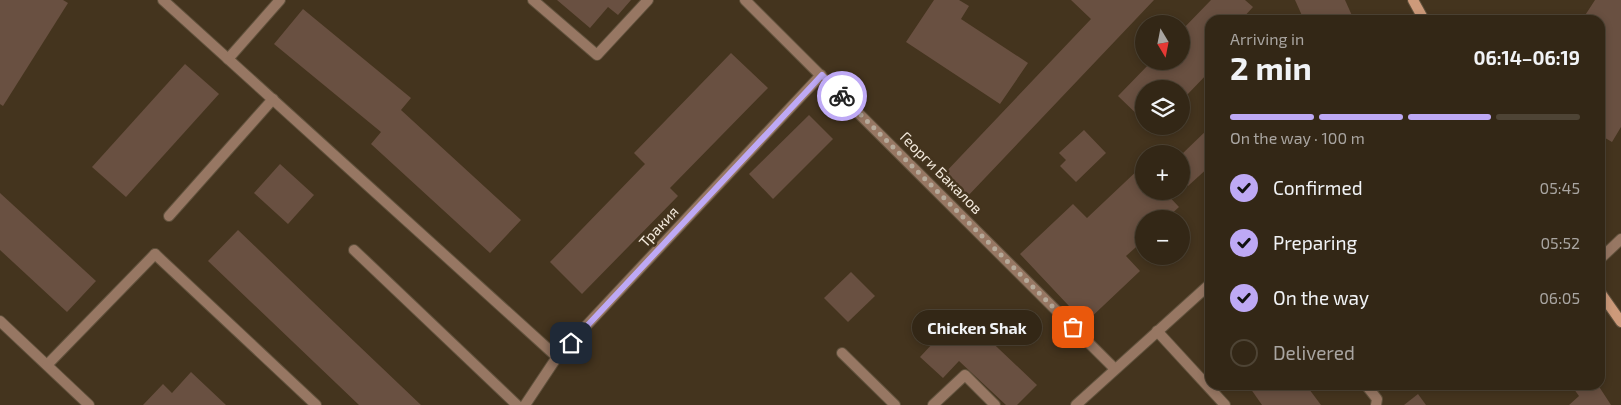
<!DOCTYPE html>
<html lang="en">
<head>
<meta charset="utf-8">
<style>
  body { margin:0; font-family:"Exo 2",sans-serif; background:#3b2f1f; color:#f1f3f6; height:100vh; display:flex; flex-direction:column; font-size:19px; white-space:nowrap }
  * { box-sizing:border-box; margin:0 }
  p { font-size:16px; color:#a9a5a1 }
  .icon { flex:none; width:28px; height:28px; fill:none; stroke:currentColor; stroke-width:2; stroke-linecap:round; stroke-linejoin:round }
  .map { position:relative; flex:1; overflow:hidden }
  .sheet { position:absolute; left:1205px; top:15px; width:400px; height:375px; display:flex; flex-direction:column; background:#332716; border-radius:15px; box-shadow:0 2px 8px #0003,0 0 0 1px #4e4435 }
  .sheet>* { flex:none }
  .needle { width:32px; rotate:170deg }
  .fabs { position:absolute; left:1135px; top:15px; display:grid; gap:10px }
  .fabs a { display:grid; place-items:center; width:55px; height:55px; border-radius:50%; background:#332716; box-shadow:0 2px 8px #0003,0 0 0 1px #4e4435; font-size:25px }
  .pin { position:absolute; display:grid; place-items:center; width:42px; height:42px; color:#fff; margin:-21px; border-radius:10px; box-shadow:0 2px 8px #0006 }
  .courier { position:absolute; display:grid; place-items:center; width:50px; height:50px; margin:-25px; border:4px solid #bea9f5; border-radius:50%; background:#fff; color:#222; box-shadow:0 1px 6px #0007 }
  .bubble { position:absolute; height:35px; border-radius:18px; background:#332716; box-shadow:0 2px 8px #0003,0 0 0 1px #4e4435; font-size:16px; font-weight:700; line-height:35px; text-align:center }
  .summary em { font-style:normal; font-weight:700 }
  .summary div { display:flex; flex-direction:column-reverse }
  .summary { display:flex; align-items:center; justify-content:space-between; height:85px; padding:0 25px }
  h1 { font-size:32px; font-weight:700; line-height:38px }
  .bar { display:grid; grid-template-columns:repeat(4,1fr); gap:8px 5px; align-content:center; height:60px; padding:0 25px }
  .bar i { height:6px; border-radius:4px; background:#4e4435 }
  .bar .current { background:#bea9f5 }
  .bar p { grid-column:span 4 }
  ol { padding:0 25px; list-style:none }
  li { display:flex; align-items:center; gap:15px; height:55px }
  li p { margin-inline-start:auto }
  li .icon { padding:5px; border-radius:50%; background:#bea9f5; color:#111; stroke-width:4 }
  li:last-child { color:#a9a5a1 }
  li i { width:28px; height:28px; border:2px solid #4e4435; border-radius:50% }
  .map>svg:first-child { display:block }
  .building { fill:#695041 }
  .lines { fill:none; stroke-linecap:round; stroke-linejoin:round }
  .lane-casing { stroke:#60513c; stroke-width:12 }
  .street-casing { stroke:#60513c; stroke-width:12 }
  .secondary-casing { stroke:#60513c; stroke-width:12 }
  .lane { stroke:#977763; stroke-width:10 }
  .street { stroke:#977763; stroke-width:10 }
  .secondary { stroke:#cd9a7a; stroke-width:10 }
  .done { stroke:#b6aa9a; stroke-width:5; stroke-dasharray:0 9 }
  .route { stroke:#bea9f5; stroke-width:6 }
  .labels { text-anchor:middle; stroke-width:5; stroke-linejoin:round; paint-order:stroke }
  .street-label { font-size:15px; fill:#f3e9dc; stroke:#44341e }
</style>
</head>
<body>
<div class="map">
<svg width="1621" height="405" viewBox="0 0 1621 405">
  <rect width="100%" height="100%" fill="#44341e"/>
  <!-- building -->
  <g class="building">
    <path d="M 0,0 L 63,0 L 68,3 L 3,106 L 0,104 Z"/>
    <path d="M 557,0 L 631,0 L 618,15 L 608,7 L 590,28 Z"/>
    <path d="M 934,0 L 959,0 L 969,6 L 961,19 L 1028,63 L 1000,104 L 906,42 Z"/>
    <path d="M 1071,0 L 1154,0 L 966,198 L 942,176 L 1091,19 Z"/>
    <path d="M 1211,0 L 1245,0 L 1253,7 L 1241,20 L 1210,20 L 1210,71 L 1185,97 L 1181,94 L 1181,89 L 1144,89 L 1144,121 L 1118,96 L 1152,61 L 1181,61 L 1181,31 Z"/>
    <path d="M 1295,0 L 1345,0 L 1354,20 L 1304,20 Z"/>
    <path d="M 1595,0 L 1621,0 L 1621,127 L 1612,142 L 1600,135 L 1600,20 L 1582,20 Z"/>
    <path d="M 303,9 L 411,98 L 401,110 L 521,220 L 490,253 L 371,144 L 381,132 L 274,44 Z"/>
    <path d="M 731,53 L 768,88 L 670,188 L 678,196 L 582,294 L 550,262 L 645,164 L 634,153 Z"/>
    <path d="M 185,64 L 219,94 L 126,197 L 92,167 Z"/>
    <path d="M 809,115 L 833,139 L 773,199 L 749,174 Z"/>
    <path d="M 1210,127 L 1210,166 L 1188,186 L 1181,179 L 1181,155 Z"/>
    <path d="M 1084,130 L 1106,153 L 1076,182 L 1060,166 L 1066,160 L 1059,153 Z"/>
    <path d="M 280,164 L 314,195 L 288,224 L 254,193 Z"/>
    <path d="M 1141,167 L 1144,170 L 1144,191 L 1164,191 L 1179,207 L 1166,219 L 1144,219 L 1144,240 L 1126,256 L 1140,271 L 1085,323 L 1020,254 L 1073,204 L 1087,218 Z"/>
    <path d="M 0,193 L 96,281 L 67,312 L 0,250 Z"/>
    <path d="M 238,230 L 337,325 L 421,405 L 359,405 L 208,261 Z"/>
    <path d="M 851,272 L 875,296 L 848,322 L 824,298 Z"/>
    <path d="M 961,313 L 1037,385 L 1017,405 L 1006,405 L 959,361 L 943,378 L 920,357 Z"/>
    <path d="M 191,372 L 226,405 L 143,405 L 163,384 L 172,393 Z"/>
    <path d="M 1248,385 L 1306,385 L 1321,405 L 1262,405 Z"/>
    <path d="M 1571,385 L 1598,385 L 1611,405 L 1569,405 L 1579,396 Z"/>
    <path d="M 1418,394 L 1426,405 L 1404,405 Z"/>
  </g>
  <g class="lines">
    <!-- lane casing -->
    <g class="lane-casing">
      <g id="lane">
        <path d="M 533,0 L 597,55 L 648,0"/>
        <path d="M 228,59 L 280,0"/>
        <path d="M 169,216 L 273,99"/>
        <path d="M 354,250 L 517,405"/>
        <path d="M 1600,259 L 1621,239"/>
        <path d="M 0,321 L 89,405"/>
        <path d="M 1157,331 L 1225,405"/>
        <path d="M 842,353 L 895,405"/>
        <path d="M 47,365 L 155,254"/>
        <path d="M 1366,385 L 1377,399 L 1376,405"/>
        <path d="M 933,405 L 965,375 L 995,405"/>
      </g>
    </g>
    <!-- street casing -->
    <g class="street-casing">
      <g id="street">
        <path d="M 163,0 L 557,357"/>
        <path d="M 745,0 L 1115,369"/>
        <path d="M 155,254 L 316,405"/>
        <path d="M 525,405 L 557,357 L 821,75"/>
        <path d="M 1076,405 L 1210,284"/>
      </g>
    </g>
    <!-- secondary casing -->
    <g class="secondary-casing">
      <g id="secondary">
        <path d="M 1413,0 L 1424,20"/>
        <path d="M 1600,292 L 1621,322"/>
      </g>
    </g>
    <!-- lane -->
    <use href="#lane" class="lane"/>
    <!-- street -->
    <use href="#street" class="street"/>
    <!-- secondary -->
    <use href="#secondary" class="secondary"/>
  </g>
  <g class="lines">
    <!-- done -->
    <path class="done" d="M 842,96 L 1073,327"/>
    <!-- route -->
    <path class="route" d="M 571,343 L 822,75 L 842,96"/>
  </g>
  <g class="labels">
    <!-- street labels -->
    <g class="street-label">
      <text transform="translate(941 173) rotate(45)" y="5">Георги Бакалов</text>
      <text transform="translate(659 227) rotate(-47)" y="5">Тракия</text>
    </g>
  </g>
</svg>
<div class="fabs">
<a><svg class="needle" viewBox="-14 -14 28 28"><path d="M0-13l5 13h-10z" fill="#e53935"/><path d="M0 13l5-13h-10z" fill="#a9a5a1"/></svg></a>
<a><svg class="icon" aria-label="layers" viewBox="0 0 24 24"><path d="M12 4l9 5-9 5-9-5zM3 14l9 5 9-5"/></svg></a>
<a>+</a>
<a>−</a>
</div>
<div class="pin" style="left:1073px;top:327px;background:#ea580c"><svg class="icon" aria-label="bag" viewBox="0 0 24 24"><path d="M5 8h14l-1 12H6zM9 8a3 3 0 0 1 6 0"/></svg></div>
<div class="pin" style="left:571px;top:343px;background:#1f2937"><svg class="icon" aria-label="home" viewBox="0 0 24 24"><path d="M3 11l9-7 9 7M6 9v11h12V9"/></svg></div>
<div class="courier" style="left:842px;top:96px"><svg class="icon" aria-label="bike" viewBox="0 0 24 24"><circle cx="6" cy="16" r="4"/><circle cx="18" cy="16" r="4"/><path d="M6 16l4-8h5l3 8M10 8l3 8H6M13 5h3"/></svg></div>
<div class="bubble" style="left:912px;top:310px;width:130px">Chicken Shak</div>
<section class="sheet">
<div class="summary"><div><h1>2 min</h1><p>Arriving in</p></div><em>06:14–06:19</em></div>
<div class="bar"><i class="current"></i><i class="current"></i><i class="current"></i><i></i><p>On the way · 100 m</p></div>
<ol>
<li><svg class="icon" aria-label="check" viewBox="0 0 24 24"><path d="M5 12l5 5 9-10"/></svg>Confirmed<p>05:45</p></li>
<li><svg class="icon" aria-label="check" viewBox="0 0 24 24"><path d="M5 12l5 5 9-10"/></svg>Preparing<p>05:52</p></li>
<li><svg class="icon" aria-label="check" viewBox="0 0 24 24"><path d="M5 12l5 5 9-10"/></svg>On the way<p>06:05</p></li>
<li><i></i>Delivered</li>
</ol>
</section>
</div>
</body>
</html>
